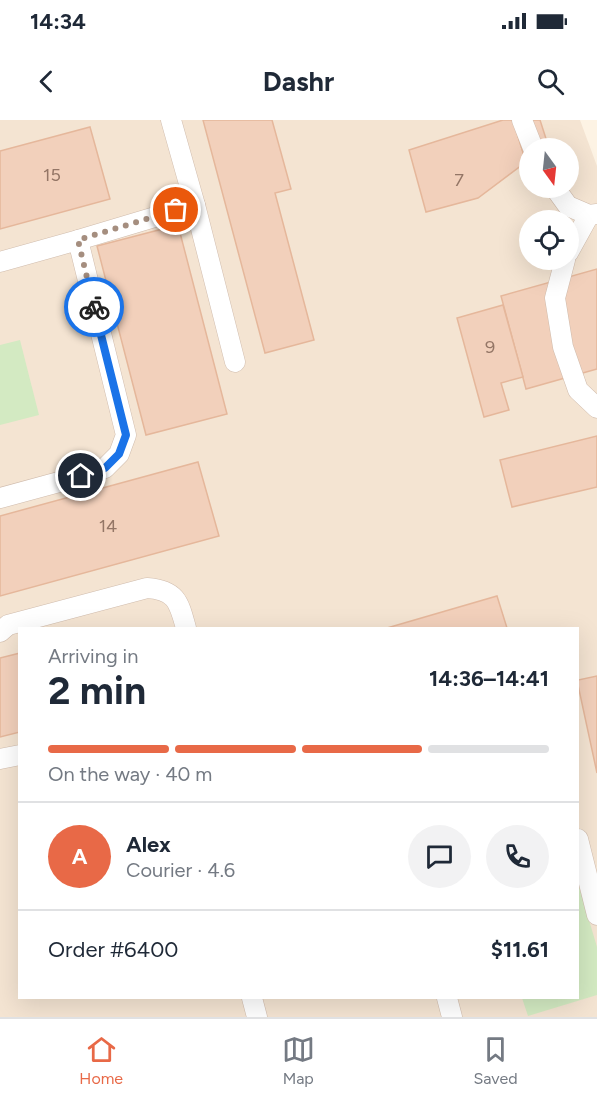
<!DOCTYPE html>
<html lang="en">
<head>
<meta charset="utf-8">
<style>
  body { margin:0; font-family:Figtree,sans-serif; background:#f2f2f3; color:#1f2937; height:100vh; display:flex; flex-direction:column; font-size:22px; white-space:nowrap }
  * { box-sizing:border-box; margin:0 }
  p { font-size:20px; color:#747a83 }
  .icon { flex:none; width:33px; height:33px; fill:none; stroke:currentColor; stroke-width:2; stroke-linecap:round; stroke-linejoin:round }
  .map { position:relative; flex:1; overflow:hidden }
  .side { position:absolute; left:18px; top:507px; width:561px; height:372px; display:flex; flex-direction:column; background:#fff; border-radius:0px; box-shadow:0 6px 24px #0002 }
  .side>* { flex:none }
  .needle { width:39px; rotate:165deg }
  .controls { position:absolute; left:519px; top:18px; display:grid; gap:12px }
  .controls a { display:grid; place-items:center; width:60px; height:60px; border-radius:50%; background:#fff; box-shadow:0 6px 24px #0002; font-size:30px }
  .pin { position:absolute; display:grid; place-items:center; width:51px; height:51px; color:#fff; margin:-26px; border:3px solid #fff; border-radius:50%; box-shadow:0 2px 6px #0007 }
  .courier { position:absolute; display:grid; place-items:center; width:60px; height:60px; margin:-30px; border:4px solid #1a73e8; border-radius:50%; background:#fff; color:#222; box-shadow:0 2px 8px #0007 }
  .head em { font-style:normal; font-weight:700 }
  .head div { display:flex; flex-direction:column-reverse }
  .head { display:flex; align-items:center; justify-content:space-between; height:102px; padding:0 30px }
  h1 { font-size:39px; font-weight:700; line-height:45px }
  .bar { display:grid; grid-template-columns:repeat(4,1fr); gap:9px 6px; align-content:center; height:72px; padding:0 30px }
  .bar i { height:8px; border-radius:4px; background:#e0e1e3 }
  .bar .on { background:#e86947 }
  .bar p { grid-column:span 4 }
  .line { display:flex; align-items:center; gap:15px; padding:0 30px; border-top:2px solid #e0e1e3 }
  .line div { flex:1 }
  .round { display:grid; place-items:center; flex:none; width:63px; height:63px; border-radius:32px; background:#f2f2f3 }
  .status { display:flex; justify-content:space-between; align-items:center; height:42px; padding:0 30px; background:#fff; direction:ltr }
  .status svg { height:16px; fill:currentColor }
  header { display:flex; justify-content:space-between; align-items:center; height:78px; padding:0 30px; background:#fff; font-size:27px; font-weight:700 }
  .menu { display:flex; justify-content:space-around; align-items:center; height:84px; border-top:2px solid #e0e1e3; background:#fff; font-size:16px; color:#747a83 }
  .menu a { display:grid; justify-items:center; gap:3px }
  .menu .on { color:#e86947 }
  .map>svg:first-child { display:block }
  .residential { fill:#f4e4d2; fill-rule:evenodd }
  .green { fill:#d3eac2 }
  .building { fill:#f2d0bb; stroke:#e5b79b; stroke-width:1.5 }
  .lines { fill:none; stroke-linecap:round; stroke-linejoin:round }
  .service-casing { stroke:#d0bcad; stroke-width:21 }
  .service { stroke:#fff; stroke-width:20 }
  .done { stroke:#a58e7f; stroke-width:6; stroke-dasharray:0 10.8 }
  .route { stroke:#1a73e8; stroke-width:8 }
  .labels { text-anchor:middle; stroke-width:5; stroke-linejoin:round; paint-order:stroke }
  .number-label { font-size:18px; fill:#947666 }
</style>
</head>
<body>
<div class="status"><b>14:34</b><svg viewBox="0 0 49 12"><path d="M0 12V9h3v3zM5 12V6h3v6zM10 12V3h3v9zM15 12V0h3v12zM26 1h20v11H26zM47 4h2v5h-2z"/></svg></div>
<header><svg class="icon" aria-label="back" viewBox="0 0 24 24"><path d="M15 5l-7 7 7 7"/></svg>Dashr<svg class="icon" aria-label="search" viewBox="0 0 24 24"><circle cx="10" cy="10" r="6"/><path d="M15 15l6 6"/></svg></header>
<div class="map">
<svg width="597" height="897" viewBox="0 0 597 897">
  <rect width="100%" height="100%" fill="#fdf3e4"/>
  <!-- residential -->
  <path class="residential" d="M 0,0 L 580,0 L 597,46 L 597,897 L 0,897 ZM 530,28 L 568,28 L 568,68 L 530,68 ZM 530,100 L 568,100 L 568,140 L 530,140 ZM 20,508 L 578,508 L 578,878 L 20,878 Z"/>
  <!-- green -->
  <g class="green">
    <path d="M 20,220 L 39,295 L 0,305 L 0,225 Z"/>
    <path d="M 578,763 L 597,827 L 597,875 L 528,896 L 522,878 L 578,878 Z"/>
  </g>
  <!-- building -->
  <g class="building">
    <path d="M 203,0 L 272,0 L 291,69 L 275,73 L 314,220 L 265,233 Z"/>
    <path d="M 503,0 L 513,0 L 526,42 L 478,78 L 426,92 L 409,30 Z"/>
    <path d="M 513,0 L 540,0 L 549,28 L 530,28 L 530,41 L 526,42 Z"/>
    <path d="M 90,7 L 110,79 L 0,109 L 0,31 Z"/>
    <path d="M 178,105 L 227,294 L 146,315 L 97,126 Z"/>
    <path d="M 597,149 L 597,249 L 526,269 L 501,176 Z"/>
    <path d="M 503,185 L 523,257 L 501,263 L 509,290 L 484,297 L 457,198 Z"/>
    <path d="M 597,316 L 597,367 L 512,387 L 500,340 Z"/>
    <path d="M 198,342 L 219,416 L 0,476 L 0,396 Z"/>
    <path d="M 497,476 L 507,508 L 387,508 Z"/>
    <path d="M 20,533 L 20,612 L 0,617 L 0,538 Z"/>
    <path d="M 597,556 L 597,653 L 578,565 L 578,560 Z"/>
  </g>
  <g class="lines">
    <!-- service casing -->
    <g class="service-casing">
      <g id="service">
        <path d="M 522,0 L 533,28"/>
        <path d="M 555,68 L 568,86 L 589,95 L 597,94"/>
        <path d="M 195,85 L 235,242"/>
        <path d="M 78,120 L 195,85 L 171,0"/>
        <path d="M 568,133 L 589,95"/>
        <path d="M 565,140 L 555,178 L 563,227 L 578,270 L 597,288"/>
        <path d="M 0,142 L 78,120 L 126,315 L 119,334 L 105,348 L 81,356 L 0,378"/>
        <path d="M 0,512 L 8,505 L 147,468 C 177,470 179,483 186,508"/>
        <path d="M 0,639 L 20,635"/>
        <path d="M 578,719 L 597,795"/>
        <path d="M 252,878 L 257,897"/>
        <path d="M 447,878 L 452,897"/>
      </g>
    </g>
    <!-- service -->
    <use href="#service" class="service"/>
  </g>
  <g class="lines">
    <!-- done -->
    <path class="done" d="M 94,187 L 78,120 L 176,90"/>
    <!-- route -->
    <path class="route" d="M 81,356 L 105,348 L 119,334 L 126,315 L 94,187"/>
  </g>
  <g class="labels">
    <!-- number labels -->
    <g class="number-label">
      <text x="52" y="61">15</text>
      <text x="459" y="66">7</text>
      <text x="490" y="233">9</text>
      <text x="108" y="412">14</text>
    </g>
  </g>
</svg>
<div class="controls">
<a><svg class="needle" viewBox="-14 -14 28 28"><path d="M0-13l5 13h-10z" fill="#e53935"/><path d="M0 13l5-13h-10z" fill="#747a83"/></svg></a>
<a><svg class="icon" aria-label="locate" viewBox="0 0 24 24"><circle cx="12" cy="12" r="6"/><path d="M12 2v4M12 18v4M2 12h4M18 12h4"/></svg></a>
</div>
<div class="pin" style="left:176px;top:90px;background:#ea580c"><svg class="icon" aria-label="bag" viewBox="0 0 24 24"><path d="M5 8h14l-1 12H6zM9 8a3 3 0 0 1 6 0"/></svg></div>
<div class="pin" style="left:81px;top:356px;background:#1f2937"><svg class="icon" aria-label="home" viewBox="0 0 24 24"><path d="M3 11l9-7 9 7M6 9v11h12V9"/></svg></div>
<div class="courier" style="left:94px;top:187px"><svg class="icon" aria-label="bike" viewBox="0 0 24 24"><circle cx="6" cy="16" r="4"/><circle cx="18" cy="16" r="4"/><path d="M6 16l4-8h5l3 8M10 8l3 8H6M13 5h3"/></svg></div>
<section class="side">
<div class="head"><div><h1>2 min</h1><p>Arriving in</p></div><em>14:36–14:41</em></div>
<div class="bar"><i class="on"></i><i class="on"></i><i class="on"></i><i></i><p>On the way · 40 m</p></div>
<div class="line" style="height:108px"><b class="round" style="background:#e86947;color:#fff">A</b><div><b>Alex</b><p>Courier · 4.6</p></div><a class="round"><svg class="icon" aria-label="chat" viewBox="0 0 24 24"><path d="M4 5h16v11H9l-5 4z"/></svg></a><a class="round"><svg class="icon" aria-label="phone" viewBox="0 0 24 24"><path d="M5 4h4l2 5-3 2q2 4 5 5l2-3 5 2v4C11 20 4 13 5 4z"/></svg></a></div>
<div class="line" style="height:78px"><div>Order #6400</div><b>$11.61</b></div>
</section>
</div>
<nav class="menu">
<a class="on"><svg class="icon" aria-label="home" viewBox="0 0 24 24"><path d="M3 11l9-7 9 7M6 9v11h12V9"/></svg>Home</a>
<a><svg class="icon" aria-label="map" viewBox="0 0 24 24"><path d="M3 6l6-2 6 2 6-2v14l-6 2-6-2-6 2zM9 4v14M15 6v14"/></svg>Map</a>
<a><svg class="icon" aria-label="saved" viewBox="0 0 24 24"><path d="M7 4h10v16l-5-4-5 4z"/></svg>Saved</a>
</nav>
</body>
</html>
